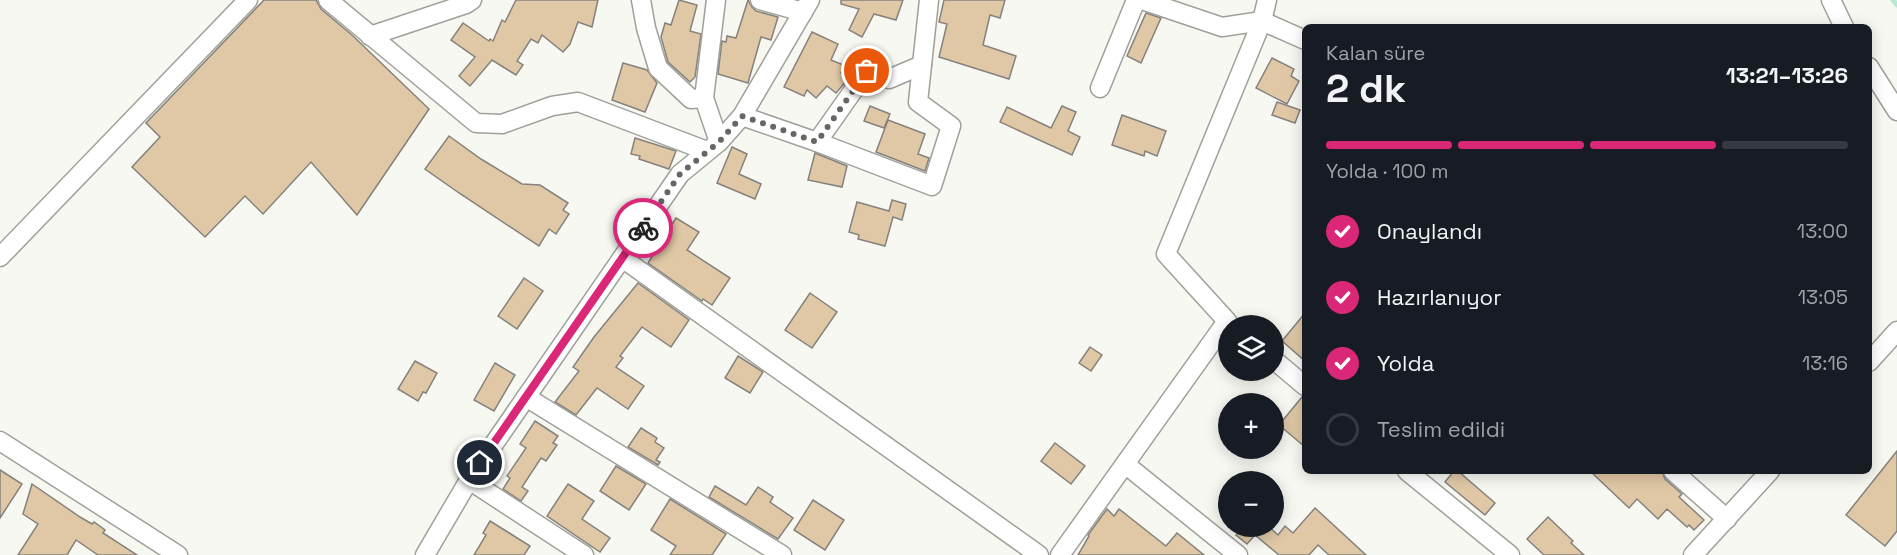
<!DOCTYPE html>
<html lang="tr">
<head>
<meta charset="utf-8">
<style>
  body { margin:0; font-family:"Space Grotesk",sans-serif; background:#20242c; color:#f1f3f6; height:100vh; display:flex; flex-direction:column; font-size:22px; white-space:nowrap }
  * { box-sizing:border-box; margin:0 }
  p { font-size:20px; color:#9ea1a6 }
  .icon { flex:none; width:33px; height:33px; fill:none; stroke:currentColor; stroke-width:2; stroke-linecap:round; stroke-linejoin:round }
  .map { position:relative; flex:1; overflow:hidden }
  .drawer { position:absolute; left:1302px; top:24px; width:570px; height:450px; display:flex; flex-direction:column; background:#171b24; border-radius:9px; box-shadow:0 3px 15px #0003 }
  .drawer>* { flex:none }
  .controls { position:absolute; left:1218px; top:315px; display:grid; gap:12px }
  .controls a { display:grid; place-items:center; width:66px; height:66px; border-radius:50%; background:#171b24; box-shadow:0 3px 15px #0003; font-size:30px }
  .pin { position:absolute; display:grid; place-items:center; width:51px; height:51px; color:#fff; margin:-26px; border:3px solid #fff; border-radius:50%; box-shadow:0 2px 6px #0007 }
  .courier { position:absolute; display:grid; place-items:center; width:60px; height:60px; margin:-30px; border:4px solid #db2777; border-radius:50%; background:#fff; color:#222; box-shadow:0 2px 8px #0007 }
  .head em { font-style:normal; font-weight:800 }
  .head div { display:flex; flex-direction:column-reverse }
  .head { display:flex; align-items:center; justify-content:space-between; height:102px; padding:0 24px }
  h1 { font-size:39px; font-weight:800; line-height:45px }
  .bar { display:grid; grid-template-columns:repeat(4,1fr); gap:9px 6px; align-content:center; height:72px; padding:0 24px }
  .bar i { height:8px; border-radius:4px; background:#363941 }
  .bar .selected { background:#db2777 }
  .bar p { grid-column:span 4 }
  ol { padding:0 24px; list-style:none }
  li { display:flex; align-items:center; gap:18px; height:66px }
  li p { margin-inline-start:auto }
  li .icon { padding:6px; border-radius:50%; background:#db2777; color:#fff; stroke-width:4 }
  li:last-child { color:#9ea1a6 }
  li i { width:33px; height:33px; border:3px solid #363941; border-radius:50% }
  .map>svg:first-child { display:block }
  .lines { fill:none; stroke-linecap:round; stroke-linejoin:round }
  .stream { stroke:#b8e6d7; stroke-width:5 }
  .building { fill:#e0c8a6; stroke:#85827d; stroke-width:1.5 }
  .minor-casing { stroke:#a0a09b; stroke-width:21 }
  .minor { stroke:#fff; stroke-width:18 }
  .done { stroke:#666663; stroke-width:6; stroke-dasharray:0 10.8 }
  .route { stroke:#db2777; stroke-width:8 }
</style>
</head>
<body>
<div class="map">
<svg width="1897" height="555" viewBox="0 0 1897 555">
  <rect width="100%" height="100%" fill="#f8f8f3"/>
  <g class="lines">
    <!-- stream -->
    <path class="stream" d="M 1893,0 L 1897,5"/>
  </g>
  <!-- building -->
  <g class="building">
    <path d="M 264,0 L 316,0 L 321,9 L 352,35 L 429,109 L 357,215 L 311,162 L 263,214 L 245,196 L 205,237 L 132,167 L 160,137 L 146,123 Z"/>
    <path d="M 516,0 L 598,0 L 592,27 L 578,22 L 570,44 L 563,52 L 542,35 L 538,43 L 531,39 L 517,61 L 523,65 L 516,75 L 492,60 L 470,86 L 459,76 L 475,57 L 451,40 L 463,23 L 489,41 L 490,39 L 493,41 L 502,20 L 505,22 Z"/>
    <path d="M 679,0 L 697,5 L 690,31 L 701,34 L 695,77 L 690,82 L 668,62 L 661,37 L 665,23 L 671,25 Z"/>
    <path d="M 748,0 L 752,7 L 756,11 L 778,17 L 771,40 L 761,37 L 748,83 L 718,74 L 722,41 L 726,42 L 727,36 L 736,38 Z"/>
    <path d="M 841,0 L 903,0 L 896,20 L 874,14 L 862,37 L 849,30 L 859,9 L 841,4 Z"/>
    <path d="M 944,0 L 1005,0 L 1000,18 L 990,15 L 983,45 L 1016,56 L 1009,79 L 939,57 L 947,24 L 939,22 Z"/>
    <path d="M 1146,13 L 1161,18 L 1141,63 L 1127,56 Z"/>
    <path d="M 812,32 L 838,44 L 831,60 L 846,66 L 841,73 L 848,79 L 836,93 L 827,86 L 816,98 L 807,90 L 804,96 L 784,87 Z"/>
    <path d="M 1272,58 L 1294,69 L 1291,76 L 1299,81 L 1287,104 L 1256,88 Z"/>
    <path d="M 623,63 L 647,70 L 657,83 L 645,112 L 612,100 Z"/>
    <path d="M 1277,102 L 1300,110 L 1295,123 L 1272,115 Z"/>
    <path d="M 870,106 L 890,114 L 884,128 L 864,121 Z"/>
    <path d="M 1062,106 L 1076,112 L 1068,131 L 1080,137 L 1072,155 L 1000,122 L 1007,107 L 1051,128 Z"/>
    <path d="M 1122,115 L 1166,131 L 1157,156 L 1145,151 L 1144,156 L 1112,145 Z"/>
    <path d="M 888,120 L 925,134 L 918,154 L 929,158 L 925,171 L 876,152 Z"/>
    <path d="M 449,136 L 481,159 L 522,184 L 540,185 L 568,203 L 563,210 L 569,214 L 556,234 L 549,229 L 539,246 L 459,193 L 425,169 Z"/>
    <path d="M 635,138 L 676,151 L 669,169 L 639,159 L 640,156 L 631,154 Z"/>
    <path d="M 732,147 L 747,154 L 739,174 L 761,184 L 755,199 L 717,183 Z"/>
    <path d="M 815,153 L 847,166 L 842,187 L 808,180 Z"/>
    <path d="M 892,200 L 906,204 L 902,220 L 893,217 L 885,246 L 858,239 L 859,235 L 849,232 L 857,202 L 889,211 Z"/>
    <path d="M 676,218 L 699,232 L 687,250 L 730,278 L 712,305 L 703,299 L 702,301 L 648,263 Z"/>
    <path d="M 524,278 L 543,291 L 517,329 L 498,316 Z"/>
    <path d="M 638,283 L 689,320 L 671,347 L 642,327 L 620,356 L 623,358 L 616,367 L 644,386 L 628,409 L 597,388 L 576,415 L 555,402 L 579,371 L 573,367 L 594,337 Z"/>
    <path d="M 810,293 L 837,312 L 812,348 L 785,330 Z"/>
    <path d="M 1305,313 L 1305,361 L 1282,341 Z"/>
    <path d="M 1090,347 L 1102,355 L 1091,371 L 1079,363 Z"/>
    <path d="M 738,356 L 763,372 L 750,393 L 725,378 Z"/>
    <path d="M 415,361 L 437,373 L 426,393 L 423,392 L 418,401 L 398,389 Z"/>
    <path d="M 495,363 L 515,375 L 494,411 L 474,400 Z"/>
    <path d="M 1302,397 L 1305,397 L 1305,447 L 1279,425 Z"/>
    <path d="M 535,421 L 558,436 L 553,443 L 557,445 L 546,461 L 541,458 L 522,487 L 528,491 L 521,501 L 503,489 L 510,478 L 507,476 L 526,448 L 520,444 Z"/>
    <path d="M 641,428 L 657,438 L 655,442 L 664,448 L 656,460 L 660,462 L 658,465 L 628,447 Z"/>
    <path d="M 1055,443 L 1085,466 L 1071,484 L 1041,461 Z"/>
    <path d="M 1897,451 L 1897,531 L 1885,546 L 1846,515 Z"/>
    <path d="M 616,466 L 646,484 L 629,510 L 600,491 Z"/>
    <path d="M 0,470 L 22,484 L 0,518 Z"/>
    <path d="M 1454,471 L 1458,471 L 1495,503 L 1485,515 L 1445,482 Z"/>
    <path d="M 1590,471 L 1662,471 L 1665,479 L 1682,494 L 1679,497 L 1704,520 L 1694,530 L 1689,525 L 1687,527 L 1667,509 L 1658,519 L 1637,499 L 1629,508 Z"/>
    <path d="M 32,484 L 80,517 L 92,524 L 94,522 L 105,530 L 103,533 L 137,555 L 98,555 L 76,540 L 67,555 L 18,555 L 38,524 L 23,514 Z"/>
    <path d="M 568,484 L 594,501 L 582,519 L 610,538 L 600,552 L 547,516 Z"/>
    <path d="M 715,486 L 746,505 L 758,487 L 773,497 L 770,502 L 793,518 L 778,539 L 709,497 Z"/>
    <path d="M 670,499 L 726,534 L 712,555 L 670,555 L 676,546 L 651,530 Z"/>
    <path d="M 813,500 L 844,520 L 825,550 L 794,530 Z"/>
    <path d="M 1315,508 L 1366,555 L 1329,555 L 1318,545 L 1309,555 L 1279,555 L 1255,535 L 1247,544 L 1236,535 L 1242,526 L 1268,526 L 1278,535 L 1285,526 L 1293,533 Z"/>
    <path d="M 1107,509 L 1114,516 L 1119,509 L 1166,546 L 1177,533 L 1204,555 L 1078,555 L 1089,536 L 1088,535 Z"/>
    <path d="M 1548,517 L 1573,541 L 1571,543 L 1584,555 L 1544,555 L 1527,539 Z"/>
    <path d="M 490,521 L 530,546 L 524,555 L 474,555 L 486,535 L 483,533 Z"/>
  </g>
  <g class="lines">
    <!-- minor casing -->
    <g class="minor-casing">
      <g id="minor">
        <path d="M 328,0 L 476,123 L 502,124 L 552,106 L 578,102 L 707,151"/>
        <path d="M 641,0 L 646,28 L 658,68 L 691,99 L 704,98"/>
        <path d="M 716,0 L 704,98 L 719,142"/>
        <path d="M 760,0 L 803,12"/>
        <path d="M 1142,0 L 1222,27 L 1262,21 L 1305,40"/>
        <path d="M 1831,0 L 1844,27"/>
        <path d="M 370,36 L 466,4 L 472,0"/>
        <path d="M 1869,67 L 1897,111"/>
        <path d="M 1100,88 L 1136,0"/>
        <path d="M 742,116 L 817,142 L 867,71 L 889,79 L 922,65"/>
        <path d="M 817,142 L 932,186 L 951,126 L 918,102 L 929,0"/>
        <path d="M 0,257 L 248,0"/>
        <path d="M 622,258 L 1039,555"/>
        <path d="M 1274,360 L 1305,386"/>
        <path d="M 1869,362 L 1897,331"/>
        <path d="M 526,397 L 782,555"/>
        <path d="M 0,441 L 178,555"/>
        <path d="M 1125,464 L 1238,555"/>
        <path d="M 1407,471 L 1510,555"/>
        <path d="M 1673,471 L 1727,519"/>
        <path d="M 469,480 L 584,555"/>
        <path d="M 425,555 L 469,480 L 680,174 L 719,142 L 742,116 L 810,0"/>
        <path d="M 1060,555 L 1227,321 L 1166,254 L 1262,21 L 1267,0"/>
        <path d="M 1693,555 L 1770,471"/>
      </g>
    </g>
    <!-- minor -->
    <use href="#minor" class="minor"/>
  </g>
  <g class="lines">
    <!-- done -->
    <path class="done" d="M 643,228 L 680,174 L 719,142 L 742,116 L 817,142 L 867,71"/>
    <!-- route -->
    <path class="route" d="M 480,463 L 643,228"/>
  </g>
</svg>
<div class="controls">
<a><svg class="icon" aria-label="layers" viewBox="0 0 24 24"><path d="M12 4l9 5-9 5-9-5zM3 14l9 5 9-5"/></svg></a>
<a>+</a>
<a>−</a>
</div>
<div class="pin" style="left:867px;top:71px;background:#ea580c"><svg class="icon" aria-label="bag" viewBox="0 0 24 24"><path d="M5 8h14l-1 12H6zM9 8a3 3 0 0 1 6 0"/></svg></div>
<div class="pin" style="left:480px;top:463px;background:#1f2937"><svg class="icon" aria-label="home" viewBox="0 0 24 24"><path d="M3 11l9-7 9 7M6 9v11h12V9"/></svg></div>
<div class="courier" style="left:643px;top:228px"><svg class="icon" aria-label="bike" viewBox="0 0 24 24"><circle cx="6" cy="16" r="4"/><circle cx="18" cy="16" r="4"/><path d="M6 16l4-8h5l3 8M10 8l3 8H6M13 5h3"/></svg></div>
<section class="drawer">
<div class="head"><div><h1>2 dk</h1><p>Kalan süre</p></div><em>13:21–13:26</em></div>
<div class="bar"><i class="selected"></i><i class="selected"></i><i class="selected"></i><i></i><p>Yolda · 100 m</p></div>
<ol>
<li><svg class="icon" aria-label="check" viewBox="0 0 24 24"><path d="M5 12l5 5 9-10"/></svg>Onaylandı<p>13:00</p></li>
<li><svg class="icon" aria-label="check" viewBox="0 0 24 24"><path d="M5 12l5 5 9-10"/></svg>Hazırlanıyor<p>13:05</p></li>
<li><svg class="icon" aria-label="check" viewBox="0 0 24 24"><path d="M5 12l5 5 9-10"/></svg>Yolda<p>13:16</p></li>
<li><i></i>Teslim edildi</li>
</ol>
</section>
</div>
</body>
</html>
